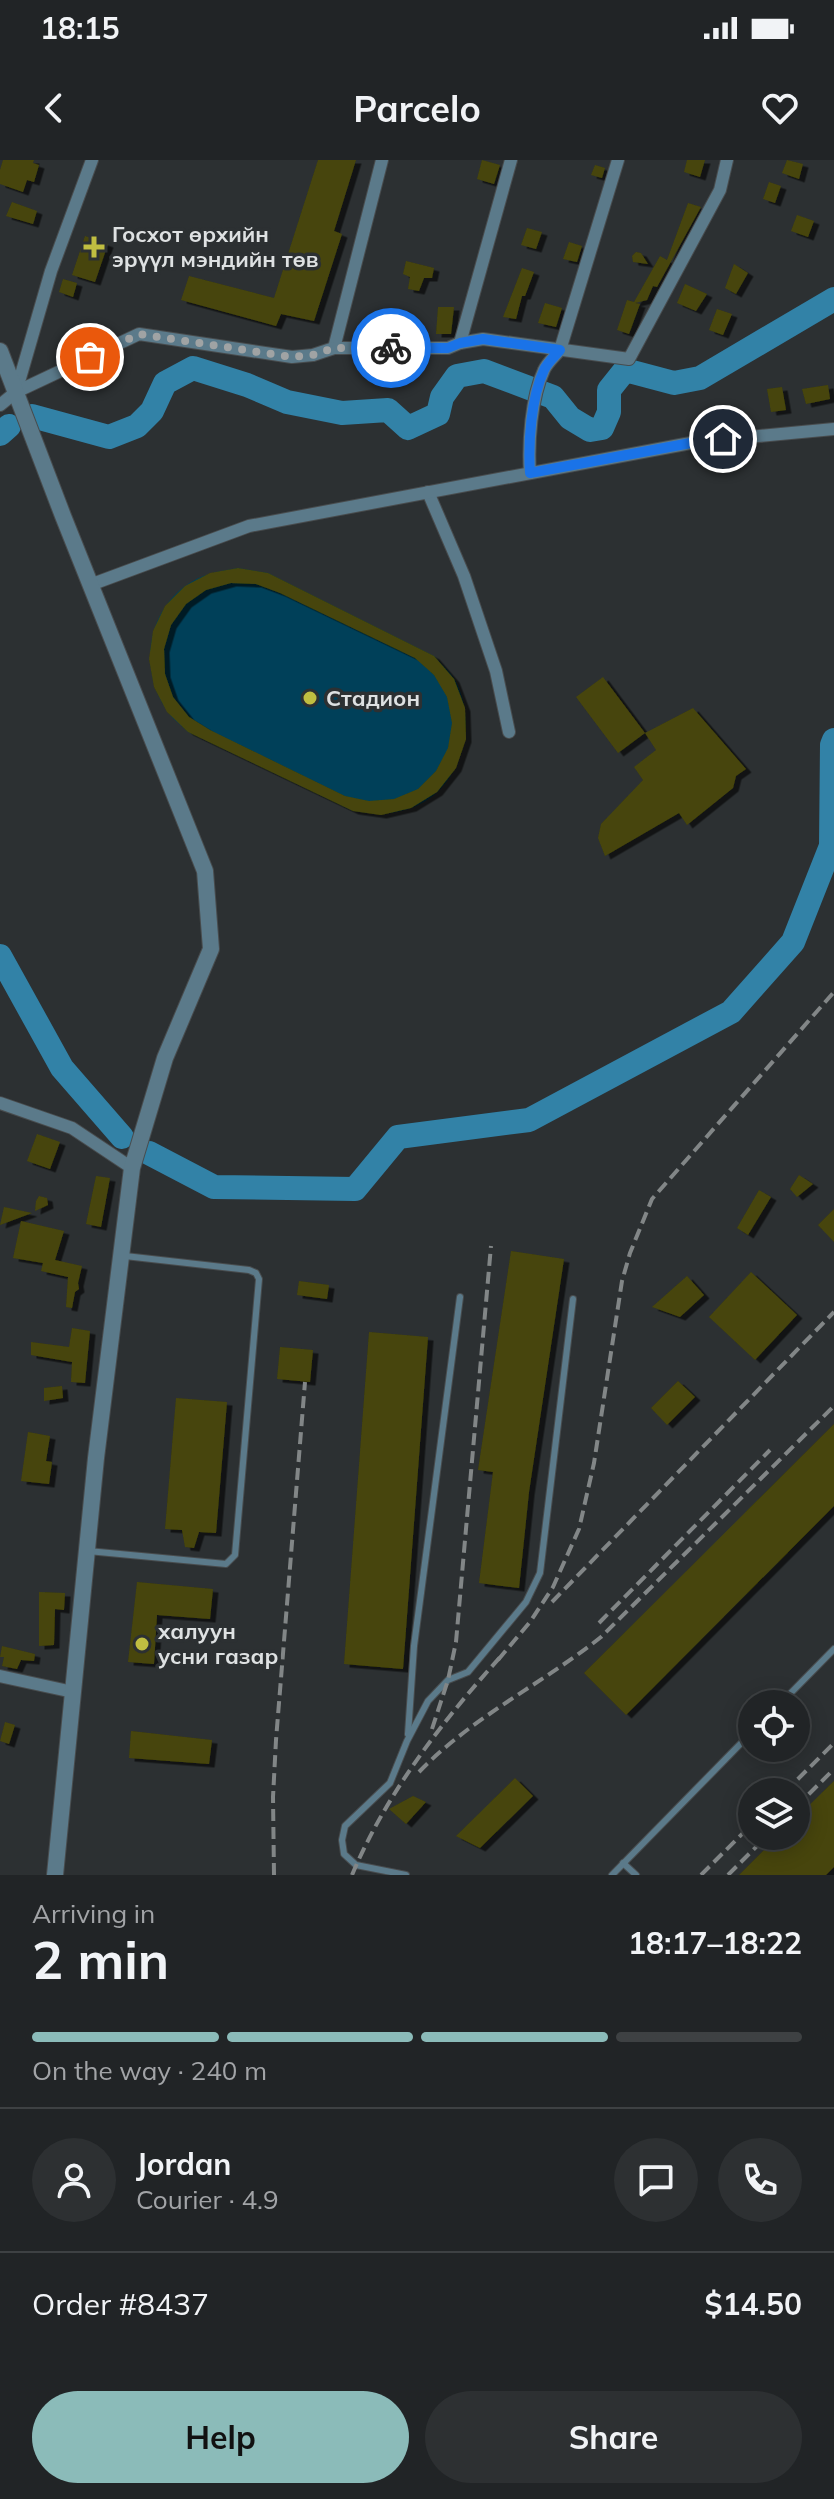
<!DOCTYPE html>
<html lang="en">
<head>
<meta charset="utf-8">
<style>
  body { margin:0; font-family:Mulish,sans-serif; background:#2d3032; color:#f1f3f6; height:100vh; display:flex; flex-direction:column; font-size:30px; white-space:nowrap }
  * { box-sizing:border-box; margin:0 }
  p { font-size:26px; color:#a2a4a7 }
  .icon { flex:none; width:44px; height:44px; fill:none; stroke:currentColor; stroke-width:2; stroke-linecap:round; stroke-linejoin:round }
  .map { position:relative; height:1715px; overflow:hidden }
  .panel { display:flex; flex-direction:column; background:#212426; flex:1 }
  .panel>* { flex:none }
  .controls { position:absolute; left:738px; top:1530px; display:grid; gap:16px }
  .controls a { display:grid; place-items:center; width:72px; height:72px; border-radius:50%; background:#212426; box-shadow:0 4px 20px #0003,0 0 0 2px #3e4143; font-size:40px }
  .pin { position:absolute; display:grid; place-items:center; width:68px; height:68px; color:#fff; margin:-34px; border:4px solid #fff; border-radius:50%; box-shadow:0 2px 8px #0007 }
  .courier { position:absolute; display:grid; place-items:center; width:80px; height:80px; margin:-40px; border:6px solid #1a73e8; border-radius:50%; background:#fff; color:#222; box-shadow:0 2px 10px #0007 }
  .summary em { font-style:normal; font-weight:700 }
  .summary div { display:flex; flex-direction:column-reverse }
  .summary { display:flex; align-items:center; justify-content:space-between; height:136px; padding:0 32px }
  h1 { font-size:52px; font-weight:700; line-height:60px }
  .bar { display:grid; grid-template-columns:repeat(4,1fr); gap:12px 8px; align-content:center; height:96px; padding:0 32px }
  .bar i { height:10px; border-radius:6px; background:#3e4143 }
  .bar .active { background:#8bbbb9 }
  .bar p { grid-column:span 4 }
  .line { display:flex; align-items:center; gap:20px; padding:0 32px; border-top:2px solid #3e4143 }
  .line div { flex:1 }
  .round { display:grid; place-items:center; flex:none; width:84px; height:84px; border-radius:42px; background:#2d3032 }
  .primary-button { display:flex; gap:16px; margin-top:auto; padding:16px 32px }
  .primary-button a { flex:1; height:92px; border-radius:48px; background:#8bbbb9; color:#111; font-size:32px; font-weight:700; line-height:92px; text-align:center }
  .primary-button a+a { background:#2d3032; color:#f1f3f6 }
  .status { display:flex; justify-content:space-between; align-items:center; height:56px; padding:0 40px; background:#212426; direction:ltr }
  .status svg { height:22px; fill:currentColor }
  header { display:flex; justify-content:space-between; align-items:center; height:104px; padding:0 32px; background:#212426; font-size:36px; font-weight:700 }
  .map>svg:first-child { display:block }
  .green { fill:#004059 }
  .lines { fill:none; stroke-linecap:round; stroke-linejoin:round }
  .river { stroke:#3282a7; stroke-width:24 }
  .building { fill:#464509; fill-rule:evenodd; filter:url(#shadow) }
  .service-casing { stroke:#484c4e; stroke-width:8 }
  .minor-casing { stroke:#484c4e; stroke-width:14 }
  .tertiary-casing { stroke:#484c4e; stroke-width:18 }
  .service { stroke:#5b7a8a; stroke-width:6 }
  .minor { stroke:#5b7a8a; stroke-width:12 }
  .tertiary { stroke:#5b7a8a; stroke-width:16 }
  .rail { stroke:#828687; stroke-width:4; stroke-dasharray:12 6; stroke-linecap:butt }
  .done { stroke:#a0a3a4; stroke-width:8; stroke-dasharray:0 14.4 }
  .route { stroke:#1a73e8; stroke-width:10 }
  .poi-dot { fill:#c0be41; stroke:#2c3032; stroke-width:3 }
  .labels { text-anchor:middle; stroke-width:7; stroke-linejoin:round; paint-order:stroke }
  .poi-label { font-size:22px; font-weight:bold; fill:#dee1e2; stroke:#2c3032; text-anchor:start }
</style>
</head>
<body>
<div class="status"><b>18:15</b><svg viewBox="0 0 49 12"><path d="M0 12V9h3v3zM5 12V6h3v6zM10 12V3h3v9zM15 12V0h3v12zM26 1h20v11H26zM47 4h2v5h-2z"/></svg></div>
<header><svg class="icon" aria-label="back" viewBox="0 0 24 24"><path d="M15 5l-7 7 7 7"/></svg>Parcelo<svg class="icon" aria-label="heart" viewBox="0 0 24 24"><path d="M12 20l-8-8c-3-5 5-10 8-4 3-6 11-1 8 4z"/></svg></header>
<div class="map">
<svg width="834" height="1715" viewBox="0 0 834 1715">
  <defs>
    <filter id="shadow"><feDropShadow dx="5.5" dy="3.5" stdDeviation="0" flood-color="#0009"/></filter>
  </defs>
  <rect width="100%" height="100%" fill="#2c3032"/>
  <!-- green -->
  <path class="green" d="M 238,408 L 268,413 L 434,496 C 441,504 450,511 455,520 C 480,565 460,633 408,649 C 389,655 373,654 353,651 L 188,572 C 181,565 171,558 166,549 C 140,510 146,455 185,426 C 201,414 219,411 238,408 Z"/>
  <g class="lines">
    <!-- river -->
    <g class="river">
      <path d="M 32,256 L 109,277 L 137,266 L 152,251 L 165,223 L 193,208 L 247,225 L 287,242 L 342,253 L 388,250 L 408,268 L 438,254 L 442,237 L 457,216 L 484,211 L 553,237 L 570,258 L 590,270 L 602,268 L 609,252 L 609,230 L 625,210 L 674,223 L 700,218 L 834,139"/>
      <path d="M 0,274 L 9,266"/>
      <path d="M 0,796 L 62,908 L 122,977"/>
      <path d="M 149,993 L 214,1027 L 355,1029 L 398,977 L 529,960 L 731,852 L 793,782 L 831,686 L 832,585 L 834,580"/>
    </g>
  </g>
  <!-- building -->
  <g class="building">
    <path d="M 3,0 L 34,0 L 33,3 L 39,5 L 34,22 L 27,20 L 23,32 L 0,24 L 0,10 Z"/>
    <path d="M 318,0 L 356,0 L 334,71 L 342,74 L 314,161 L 281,154 L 276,166 L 181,140 L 189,116 L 274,138 Z"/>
    <path d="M 482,0 L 500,5 L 494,24 L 477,19 Z"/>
    <path d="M 687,0 L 705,0 L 700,17 L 684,12 Z"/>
    <path d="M 787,0 L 803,4 L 799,19 L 782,13 Z"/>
    <path d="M 595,5 L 605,8 L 602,18 L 591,15 Z"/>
    <path d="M 769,22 L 781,26 L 775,43 L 763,39 Z"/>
    <path d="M 12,42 L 37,51 L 33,64 L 6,56 Z"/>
    <path d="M 688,43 L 701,47 L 657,127 L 653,126 L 647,140 L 635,143 L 640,144 L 629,174 L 617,170 L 627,140 L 634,142 L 660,96 L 667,100 Z"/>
    <path d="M 797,55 L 814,61 L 808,77 L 791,71 Z"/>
    <path d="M 527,68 L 542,72 L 536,89 L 521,85 Z"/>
    <path d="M 85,76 L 108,84 L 95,122 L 72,115 Z"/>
    <path d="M 569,82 L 582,86 L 577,102 L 563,99 Z"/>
    <path d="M 636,92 L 641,93 L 648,104 L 633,102 L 632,96 Z"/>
    <path d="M 406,101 L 434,108 L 432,118 L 424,118 L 419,131 L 408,129 L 410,117 L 403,114 Z"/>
    <path d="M 734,104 L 748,113 L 736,134 L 725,128 Z"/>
    <path d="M 522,108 L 534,112 L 525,136 L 522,136 L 516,159 L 503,157 Z"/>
    <path d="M 63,119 L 77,123 L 73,137 L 59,132 Z"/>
    <path d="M 685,124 L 707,134 L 696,151 L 677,143 Z"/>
    <path d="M 545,143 L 562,148 L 556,167 L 538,163 Z"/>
    <path d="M 438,147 L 454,147 L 451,174 L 436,174 Z"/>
    <path d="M 717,149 L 732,154 L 723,175 L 709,170 Z"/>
    <path d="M 828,225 L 830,239 L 806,244 L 802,229 Z"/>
    <path d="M 782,227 L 786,250 L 771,252 L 767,229 Z"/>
    <path d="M 238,408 L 268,413 L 434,496 L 454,519 L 465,548 L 466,579 L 456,608 L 437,632 L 411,648 L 381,655 L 353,651 L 188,572 L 167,552 L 154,527 L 149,499 L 153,471 L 165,446 L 185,426 L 210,413 ZM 231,423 L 256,424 L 280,433 L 415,498 L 434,515 L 447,537 L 452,563 L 448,588 L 436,611 L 418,629 L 394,639 L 369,641 L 345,636 L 210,570 L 189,557 L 173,537 L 165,514 L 164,489 L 171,465 L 186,444 L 206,430 Z"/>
    <path d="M 603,517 L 645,573 L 618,593 L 576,537 Z"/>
    <path d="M 693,548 L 746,609 L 736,616 L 733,628 L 687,665 L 679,653 L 605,696 L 598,678 L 601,664 L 643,620 L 634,607 L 656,590 L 645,573 Z"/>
    <path d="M 37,974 L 60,982 L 50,1009 L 27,1001 Z"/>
    <path d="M 799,1015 L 813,1024 L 797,1037 L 790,1029 Z"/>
    <path d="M 96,1016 L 110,1018 L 101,1067 L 86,1064 Z"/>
    <path d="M 759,1030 L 771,1037 L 748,1075 L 737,1068 Z"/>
    <path d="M 39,1036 L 47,1038 L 48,1045 L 35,1051 L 36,1041 Z"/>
    <path d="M 4,1047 L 32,1053 L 0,1065 Z"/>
    <path d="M 834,1049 L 834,1082 L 818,1065 Z"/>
    <path d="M 21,1061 L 64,1071 L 55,1100 L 82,1106 L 78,1123 L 79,1129 L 75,1132 L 72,1148 L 66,1147 L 68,1117 L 41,1111 L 43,1103 L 13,1098 Z"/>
    <path d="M 511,1091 L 564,1099 L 529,1332 L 519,1428 L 479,1423 L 493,1312 L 478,1310 Z"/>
    <path d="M 751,1112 L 797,1155 L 755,1200 L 709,1157 Z"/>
    <path d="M 687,1116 L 704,1135 L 680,1157 L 652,1147 Z"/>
    <path d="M 299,1121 L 329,1125 L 327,1139 L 297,1135 Z"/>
    <path d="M 72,1168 L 90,1171 L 85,1223 L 71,1222 L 72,1202 L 31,1195 L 31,1182 L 69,1187 Z"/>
    <path d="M 369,1172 L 428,1177 L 403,1509 L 344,1504 Z"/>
    <path d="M 280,1187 L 313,1190 L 310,1222 L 277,1219 Z"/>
    <path d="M 678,1221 L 695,1237 L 667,1265 L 651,1248 Z"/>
    <path d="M 62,1226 L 63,1238 L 44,1241 L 44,1228 Z"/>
    <path d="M 176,1238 L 227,1242 L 216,1373 L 199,1372 L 194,1388 L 185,1387 L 182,1370 L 165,1369 Z"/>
    <path d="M 834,1264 L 834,1346 L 626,1555 L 584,1513 Z"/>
    <path d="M 28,1272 L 50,1276 L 46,1301 L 52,1302 L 49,1324 L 21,1321 Z"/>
    <path d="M 137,1422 L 213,1429 L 210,1459 L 157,1455 L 154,1504 L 128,1502 Z"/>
    <path d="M 39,1432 L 65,1433 L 64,1450 L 55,1449 L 54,1485 L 39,1486 Z"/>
    <path d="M 2,1486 L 35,1494 L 34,1501 L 21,1500 L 17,1509 L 2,1506 L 4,1497 L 0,1497 Z"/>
    <path d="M 5,1562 L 15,1565 L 9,1584 L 0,1581 Z"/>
    <path d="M 131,1571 L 212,1580 L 209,1604 L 129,1598 Z"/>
    <path d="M 515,1618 L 533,1636 L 480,1688 L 456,1676 Z"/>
    <path d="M 834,1621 L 834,1707 L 826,1715 L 739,1715 L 778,1676 L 796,1676 L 796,1658 Z"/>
    <path d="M 413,1636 L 426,1642 L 406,1664 L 389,1649 Z"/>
  </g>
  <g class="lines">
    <!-- service casing -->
    <g class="service-casing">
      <g id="service">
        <path d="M 88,1391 L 226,1404 L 235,1395 L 259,1119 L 256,1113 L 249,1110 L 125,1096"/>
        <path d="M 780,1544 L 834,1489"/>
        <path d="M 408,1574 L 414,1486 L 460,1137"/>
        <path d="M 623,1703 L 636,1715"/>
        <path d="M 406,1715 L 356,1705 L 344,1694 L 342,1680 L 345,1666 L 390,1623 L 407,1581 L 428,1541 L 448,1520 L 468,1512 L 526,1442 L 540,1413 L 573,1139"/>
        <path d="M 612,1715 L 752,1572"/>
      </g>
    </g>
    <!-- minor casing -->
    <g class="minor-casing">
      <g id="minor">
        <path d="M 460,183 L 511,0"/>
        <path d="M 334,188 L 382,0"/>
        <path d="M 16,232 L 51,111 L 92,0"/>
        <path d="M 0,245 L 16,232 L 139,174 L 292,197 L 313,195 L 334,188 L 448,188 L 460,183 L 483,179 L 629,199 L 720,30 L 727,0"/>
        <path d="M 530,313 C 528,283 531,238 544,210 C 547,203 555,196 560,190 L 618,0"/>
        <path d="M 428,332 L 464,416 L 496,511 L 509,572"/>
        <path d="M 90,425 L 249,366 L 696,282 L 834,269"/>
        <path d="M 0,943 L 72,968 L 132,1008"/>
        <path d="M 0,1516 L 73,1532"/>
      </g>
    </g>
    <!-- tertiary casing -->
    <g class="tertiary-casing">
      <path id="tertiary" d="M 0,191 L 63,356 L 205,711 L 211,789 L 165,898 L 132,1008 L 96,1298 L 55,1715"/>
    </g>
    <!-- service -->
    <use href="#service" class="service"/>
    <!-- minor -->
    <use href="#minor" class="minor"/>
    <!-- tertiary -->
    <use href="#tertiary" class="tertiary"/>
    <!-- rail -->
    <g class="rail">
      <path d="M 552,1442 L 834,1152"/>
      <path d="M 599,1463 L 770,1290"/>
      <path d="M 498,1500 L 530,1462 L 553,1427 L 579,1369 L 594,1303 L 622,1121 L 630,1093 L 652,1039 L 834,832"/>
      <path d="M 432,1569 L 448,1520 L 456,1482 L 491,1086"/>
      <path d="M 419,1612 C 472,1557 542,1524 601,1477 L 834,1246"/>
      <path d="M 785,1632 L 834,1583"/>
      <path d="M 796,1647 L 834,1609"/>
      <path d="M 274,1715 L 273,1637 L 276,1580 L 305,1222"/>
      <path d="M 352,1715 C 387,1632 443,1560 503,1494"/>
      <path d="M 701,1715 L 752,1664"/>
      <path d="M 728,1715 L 767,1676"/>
    </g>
  </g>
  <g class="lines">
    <!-- done -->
    <path class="done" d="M 90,197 L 139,174 L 292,197 L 313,195 L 334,188 L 391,188"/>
    <!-- route -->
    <path class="route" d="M 391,188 L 448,188 L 460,183 L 483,179 L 560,190 C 555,196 547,203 544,210 C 531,238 528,283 530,313 L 696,282 L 723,279"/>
  </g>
  <!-- markers -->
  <g class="poi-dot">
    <path d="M90 75h8v8h8v8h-8v8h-8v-8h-8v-8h8z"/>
    <circle cx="310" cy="538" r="8"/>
    <circle cx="142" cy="1484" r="8"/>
  </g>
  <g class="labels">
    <!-- poi labels -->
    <g class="poi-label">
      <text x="112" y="82">Госхот өрхийн<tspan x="112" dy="25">эрүүл мэндийн төв</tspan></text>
      <text x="326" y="546">Стадион</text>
      <text x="158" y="1479">халуун<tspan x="158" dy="25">усни газар</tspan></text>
    </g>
  </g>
</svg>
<div class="controls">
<a><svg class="icon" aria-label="locate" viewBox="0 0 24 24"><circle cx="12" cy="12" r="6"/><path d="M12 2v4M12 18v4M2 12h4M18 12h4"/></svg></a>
<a><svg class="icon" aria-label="layers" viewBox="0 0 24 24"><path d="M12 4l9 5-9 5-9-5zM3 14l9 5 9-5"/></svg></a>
</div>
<div class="pin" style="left:90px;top:197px;background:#ea580c"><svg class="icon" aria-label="bag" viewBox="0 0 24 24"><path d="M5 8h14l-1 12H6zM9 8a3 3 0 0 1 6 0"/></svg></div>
<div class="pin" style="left:723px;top:279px;background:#1f2937"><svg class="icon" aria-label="home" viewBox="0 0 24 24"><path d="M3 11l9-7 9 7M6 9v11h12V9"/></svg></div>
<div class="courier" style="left:391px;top:188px"><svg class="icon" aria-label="bike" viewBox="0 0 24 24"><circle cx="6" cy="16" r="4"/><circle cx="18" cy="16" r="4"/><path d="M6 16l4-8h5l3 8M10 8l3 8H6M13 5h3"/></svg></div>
</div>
<section class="panel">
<div class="summary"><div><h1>2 min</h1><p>Arriving in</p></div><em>18:17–18:22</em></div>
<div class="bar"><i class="active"></i><i class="active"></i><i class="active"></i><i></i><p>On the way · 240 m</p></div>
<div class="line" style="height:144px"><a class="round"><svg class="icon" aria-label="person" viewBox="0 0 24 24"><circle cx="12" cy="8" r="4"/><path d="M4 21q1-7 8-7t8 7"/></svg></a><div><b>Jordan</b><p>Courier · 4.9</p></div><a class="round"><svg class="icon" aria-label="chat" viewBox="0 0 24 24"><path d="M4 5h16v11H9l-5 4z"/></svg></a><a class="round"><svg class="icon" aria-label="phone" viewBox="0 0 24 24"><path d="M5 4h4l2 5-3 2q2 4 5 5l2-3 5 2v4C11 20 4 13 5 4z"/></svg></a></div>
<div class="line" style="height:104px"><div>Order #8437</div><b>$14.50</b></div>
<div class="primary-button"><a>Help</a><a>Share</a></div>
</section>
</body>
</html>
